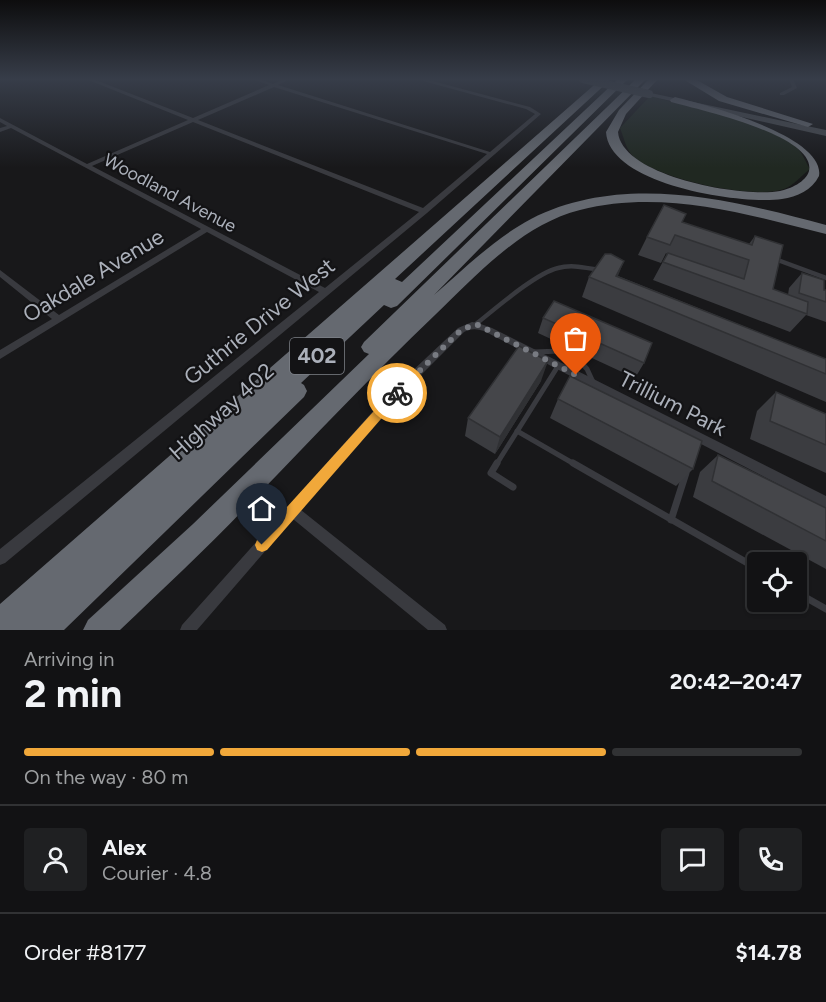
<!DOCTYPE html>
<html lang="en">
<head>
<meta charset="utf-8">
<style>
  body { margin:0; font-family:Figtree,sans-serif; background:#1f2022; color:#f1f3f6; height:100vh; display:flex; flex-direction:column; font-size:22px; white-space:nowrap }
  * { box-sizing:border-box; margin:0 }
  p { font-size:20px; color:#9c9ea0 }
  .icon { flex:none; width:33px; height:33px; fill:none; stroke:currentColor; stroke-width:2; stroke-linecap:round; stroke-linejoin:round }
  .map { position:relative; height:630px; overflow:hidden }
  .drawer { display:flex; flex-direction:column; background:#121214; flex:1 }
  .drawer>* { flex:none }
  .fabs { position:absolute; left:747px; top:552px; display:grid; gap:12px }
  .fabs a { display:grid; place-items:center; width:60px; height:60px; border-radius:6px; background:#121214; box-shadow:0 2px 4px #0004,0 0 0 2px #313234; font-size:30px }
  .pin { position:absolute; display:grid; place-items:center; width:51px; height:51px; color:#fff; margin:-62px -26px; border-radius:50% 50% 50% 0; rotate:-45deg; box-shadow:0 0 6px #0007 }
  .pin .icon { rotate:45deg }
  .courier { position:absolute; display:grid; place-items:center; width:60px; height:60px; margin:-30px; border:4px solid #f1a83a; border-radius:50%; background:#fff; color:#222; box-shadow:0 2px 8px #0007 }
  .head em { font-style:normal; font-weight:700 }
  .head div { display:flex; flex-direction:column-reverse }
  .head { display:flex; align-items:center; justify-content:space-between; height:102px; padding:0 24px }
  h1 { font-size:39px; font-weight:700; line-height:45px }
  .bar { display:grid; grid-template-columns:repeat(4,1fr); gap:9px 6px; align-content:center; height:72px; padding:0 24px }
  .bar i { height:8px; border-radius:4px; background:#313234 }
  .bar .on { background:#f1a83a }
  .bar p { grid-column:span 4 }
  .line { display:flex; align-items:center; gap:15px; padding:0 24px; border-top:2px solid #313234 }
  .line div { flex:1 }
  .round { display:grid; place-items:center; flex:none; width:63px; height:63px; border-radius:6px; background:#1f2022 }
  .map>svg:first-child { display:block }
  .green { fill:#202821 }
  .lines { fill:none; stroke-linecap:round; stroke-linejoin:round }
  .lane-far2 { stroke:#393a3f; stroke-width:4.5 }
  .lane-far1 { stroke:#393a3f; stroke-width:5 }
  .lane { stroke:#393a3f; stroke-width:7 }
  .street { fill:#393a3f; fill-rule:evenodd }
  .secondary { fill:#474a4f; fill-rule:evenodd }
  .highway { fill:#656970; fill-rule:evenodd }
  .secondary-bridge { stroke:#474a4f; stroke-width:8 }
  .wall { fill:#3b3c40 }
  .shaded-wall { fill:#303134 }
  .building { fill:#45464a; stroke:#303134; stroke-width:1.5 }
  .route { fill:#f1a83a }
  .done { stroke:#787b82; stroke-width:6; stroke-dasharray:0 10.8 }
  .labels { text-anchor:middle; stroke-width:4.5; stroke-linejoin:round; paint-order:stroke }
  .far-street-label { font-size:18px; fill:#abb0ba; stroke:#131315 }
  .shield { fill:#131315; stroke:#7d8188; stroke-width:1.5 }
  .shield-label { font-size:21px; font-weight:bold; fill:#abb0ba }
  .street-label { font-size:22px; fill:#abb0ba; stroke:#131315 }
</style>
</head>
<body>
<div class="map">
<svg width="826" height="630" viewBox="0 0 826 630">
  <rect width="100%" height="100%" fill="#18181a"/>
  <!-- green -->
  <path class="green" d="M 650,96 C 689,107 769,122 798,149 C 803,154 806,163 810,169 C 802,175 793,186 784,189 C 753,200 659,179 634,157 C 626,150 624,138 620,128 Z"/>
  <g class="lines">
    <!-- lane-far2 -->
    <g class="lane-far2">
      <path d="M 775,259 L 826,278"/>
      <path d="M 476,324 C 495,309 536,273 558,268 C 572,264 586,268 600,270"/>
    </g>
    <!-- lane-far1 -->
    <g class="lane-far1">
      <path d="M 534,352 L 561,351"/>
      <path d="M 577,358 L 587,369 L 593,382"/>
      <path d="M 517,431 L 576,465"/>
      <path d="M 496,465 L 558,366"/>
    </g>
    <!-- lane -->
    <g class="lane">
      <path d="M 497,463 L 491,473 L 513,487"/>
      <path d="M 573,463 L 758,569"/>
      <path d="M 671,520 L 686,473"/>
      <path d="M 796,592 L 826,609"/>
    </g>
    <!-- street -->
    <g class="street">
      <path d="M 86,79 L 93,79 L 193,118 L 269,85 L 252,79 L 260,79 L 273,84 L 283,79 L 290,79 L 278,85 L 490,152 L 535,114 L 526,109 L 416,79 L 425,79 L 530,107 L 541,114 L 427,213 L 5,563 L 0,565 L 0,549 L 319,292 L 207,232 L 0,359 L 0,350 L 52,319 L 0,277 L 0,270 L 59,315 L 201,229 L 11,128 L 0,132 L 0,128 L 7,126 L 0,122 L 0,118 L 87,164 L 188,120 ZM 274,87 L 487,154 L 423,208 L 198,120 ZM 193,122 L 419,212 L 325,288 L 92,166 Z"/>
      <path d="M 789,79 L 793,79 L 797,88 L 784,95 L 780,95 L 780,93 L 792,87 Z"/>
      <path d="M 472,322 L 478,323 L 492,328 L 826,496 L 826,509 L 486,332 C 478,329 472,328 464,332 L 400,396 L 301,510 L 445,625 L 447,630 L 428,630 L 293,519 L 197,630 L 180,630 L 182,625 L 392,390 L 458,328 Z"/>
    </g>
    <!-- secondary -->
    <path class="secondary" d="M 646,92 L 826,130 L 826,136 L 649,96 L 645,94 Z"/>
    <!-- highway -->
    <g class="highway">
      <path d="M 601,79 L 611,79 L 395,279 L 402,282 L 618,79 L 628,79 L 397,306 L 391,308 L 384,305 L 301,383 L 304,385 L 307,391 L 304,397 L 64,630 L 0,630 L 0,604 Z"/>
      <path d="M 636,79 L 646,79 L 434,295 C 465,268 495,238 531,219 C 623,172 733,200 826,225 L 826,234 C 746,214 663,189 580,210 C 521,225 477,275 435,315 C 371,376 311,440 250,503 C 208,547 164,588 120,630 L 83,630 L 88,620 L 193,524 L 369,354 L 364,352 L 361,347 L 364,342 Z"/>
      <path d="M 649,79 L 658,79 L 626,114 L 618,132 C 622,177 744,198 780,191 C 790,189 806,182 809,171 C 817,135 696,109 671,102 L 670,100 L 675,97 C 698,103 826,135 819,176 C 812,190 797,197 782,199 C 741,205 609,185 606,132 L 619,110 Z"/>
      <path d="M 683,79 L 695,79 L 727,97 L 813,124 L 808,127 L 719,101 Z"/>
    </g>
    <!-- secondary-bridge -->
    <path class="secondary-bridge" d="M 583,79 L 649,94"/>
  </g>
  <!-- wall -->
  <g class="wall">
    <path d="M 682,222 L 749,244 L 755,236 L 773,289 L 788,295 L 789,288 L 802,273 L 824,290 L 826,290 L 826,322 L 806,315 L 790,332 L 653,280 L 667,254 L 666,253 L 661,263 L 638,255 L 647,237 Z"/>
    <path d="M 618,276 L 826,359 L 826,402 L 582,297 L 589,277 Z"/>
    <path d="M 543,318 L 644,363 L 635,378 L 538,333 Z"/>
    <path d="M 541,381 L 495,454 L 465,436 L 468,418 Z"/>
    <path d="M 776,392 L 826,414 L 826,473 L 750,439 L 757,411 Z"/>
    <path d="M 558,399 L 693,469 L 676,486 L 550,418 Z"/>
    <path d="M 718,455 L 826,508 L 826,569 L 693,497 L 700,472 Z"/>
  </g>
  <!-- shaded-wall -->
  <g class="shaded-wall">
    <path d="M 624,261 L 616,281 L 616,276 Z"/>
    <path d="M 548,361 L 541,381 L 495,454 L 500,437 Z"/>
  </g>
  <!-- building -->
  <g class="building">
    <path d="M 664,205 L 686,214 L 682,222 L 752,245 L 755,236 L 783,245 L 773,289 L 808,302 L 807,314 L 663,262 L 668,253 L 744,279 L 749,260 L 675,235 L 670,245 L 647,237 Z"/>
    <path d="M 605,254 L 611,254 L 624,261 L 616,276 L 826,359 L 826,374 L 589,277 Z"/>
    <path d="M 802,273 L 824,280 L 824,290 L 826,290 L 826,302 L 799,293 Z"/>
    <path d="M 554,301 L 652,343 L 644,363 L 543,318 Z"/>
    <path d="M 519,346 L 548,361 L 500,437 L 468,418 Z"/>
    <path d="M 570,376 L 702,441 L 693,469 L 558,399 Z"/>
    <path d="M 776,392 L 826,414 L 826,445 L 770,421 Z"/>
    <path d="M 718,455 L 826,508 L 826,541 L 712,481 Z"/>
  </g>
  <!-- sky -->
  <linearGradient id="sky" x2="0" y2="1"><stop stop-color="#0d0d0e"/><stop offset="0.47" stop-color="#373d49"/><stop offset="1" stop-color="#373d49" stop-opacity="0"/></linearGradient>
  <rect width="826" height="168" fill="url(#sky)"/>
  <!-- route -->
  <path class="route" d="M 397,388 L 401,390 L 401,396 L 267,550 L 262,552 L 257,550 L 255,545 L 257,540 L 393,390 Z"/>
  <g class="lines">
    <!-- done -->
    <path class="done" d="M 397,393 L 461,330 L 476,324 L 576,375"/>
  </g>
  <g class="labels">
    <!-- far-street labels -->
    <g class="far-street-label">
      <text transform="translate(170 193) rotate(28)" y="6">Woodland Avenue</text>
    </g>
    <!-- shield labels -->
    <rect class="shield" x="290" y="338" width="54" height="36" rx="4.5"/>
    <g class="shield-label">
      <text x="317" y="363">402</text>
    </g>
    <!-- street labels -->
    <g class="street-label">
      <text transform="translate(93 275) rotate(-31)" y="8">Oakdale Avenue</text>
      <text transform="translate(259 321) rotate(-39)" y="8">Guthrie Drive West</text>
      <text transform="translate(673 403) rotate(27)" y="8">Trillium Park</text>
      <text transform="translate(221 411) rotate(-42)" y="8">Highway 402</text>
    </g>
  </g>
</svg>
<div class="fabs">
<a><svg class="icon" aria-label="locate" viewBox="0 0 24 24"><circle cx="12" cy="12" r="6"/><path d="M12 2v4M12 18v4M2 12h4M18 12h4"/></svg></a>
</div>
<div class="pin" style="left:576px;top:375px;background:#ea580c"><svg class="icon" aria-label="bag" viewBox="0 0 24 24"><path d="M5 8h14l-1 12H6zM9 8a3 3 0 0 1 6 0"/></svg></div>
<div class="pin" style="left:262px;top:545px;background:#1f2937"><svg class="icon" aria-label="home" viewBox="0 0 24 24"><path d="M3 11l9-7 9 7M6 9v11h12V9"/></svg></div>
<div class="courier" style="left:397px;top:393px"><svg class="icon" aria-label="bike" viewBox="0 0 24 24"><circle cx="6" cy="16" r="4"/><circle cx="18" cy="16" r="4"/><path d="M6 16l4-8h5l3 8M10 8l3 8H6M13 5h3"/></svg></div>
</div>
<section class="drawer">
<div class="head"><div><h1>2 min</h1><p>Arriving in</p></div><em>20:42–20:47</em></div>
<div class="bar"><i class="on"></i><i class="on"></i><i class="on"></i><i></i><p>On the way · 80 m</p></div>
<div class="line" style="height:108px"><a class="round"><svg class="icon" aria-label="person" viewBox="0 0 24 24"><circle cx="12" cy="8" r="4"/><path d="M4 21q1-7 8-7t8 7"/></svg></a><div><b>Alex</b><p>Courier · 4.8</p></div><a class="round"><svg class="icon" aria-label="chat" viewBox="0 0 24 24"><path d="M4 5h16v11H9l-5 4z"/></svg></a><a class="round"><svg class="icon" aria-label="phone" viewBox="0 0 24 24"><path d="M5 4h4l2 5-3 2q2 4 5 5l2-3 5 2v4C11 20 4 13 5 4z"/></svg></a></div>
<div class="line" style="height:78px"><div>Order #8177</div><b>$14.78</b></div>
</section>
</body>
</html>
